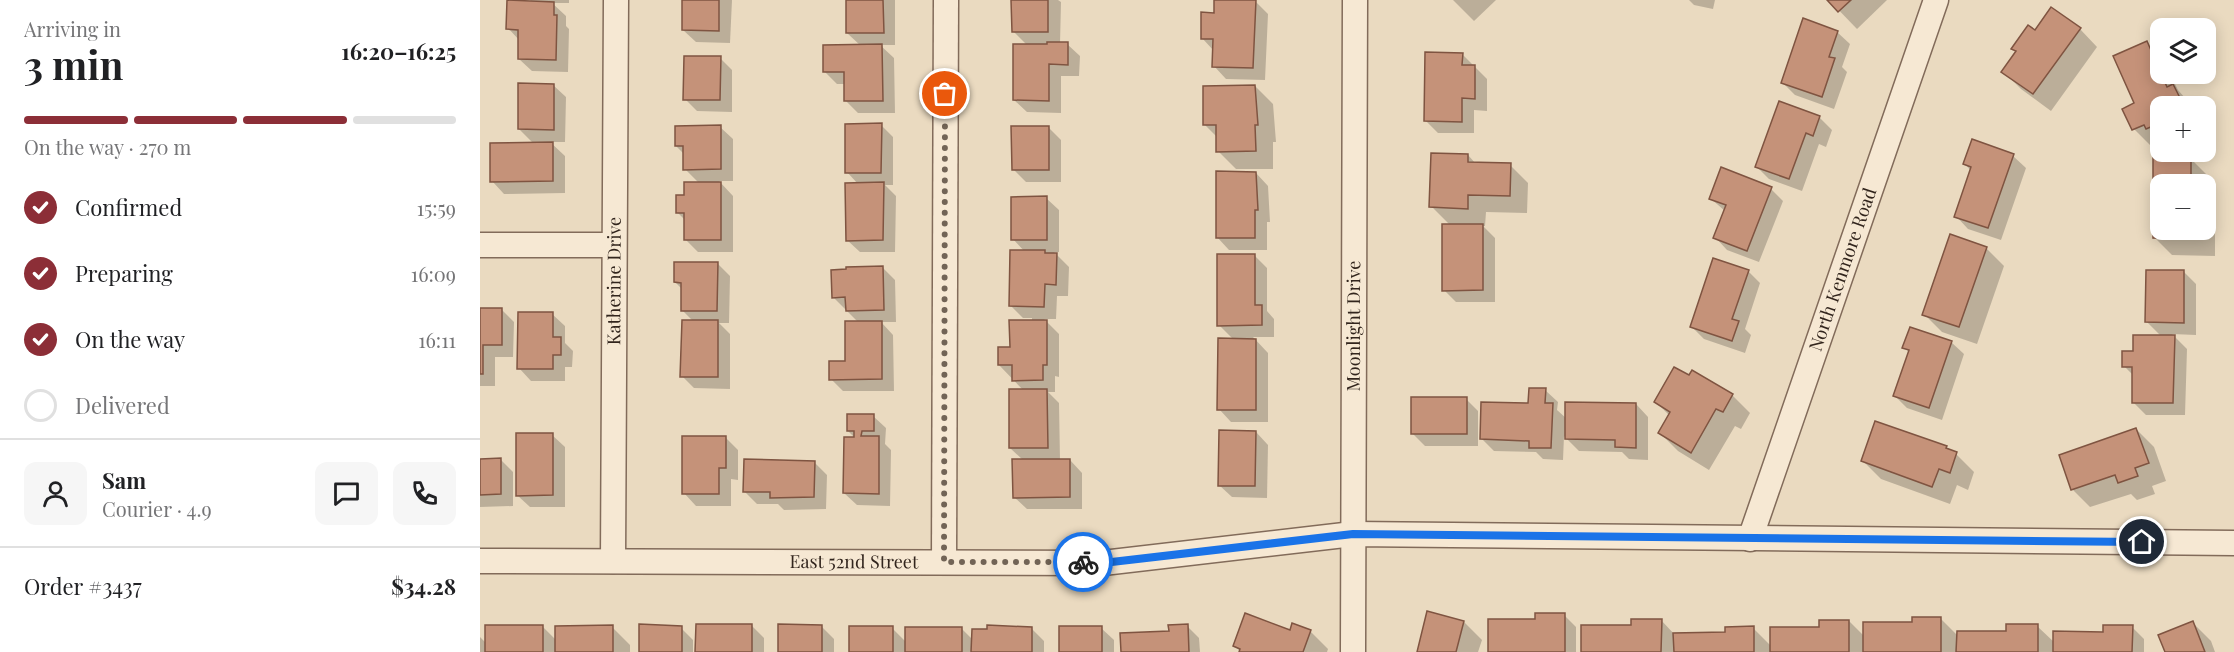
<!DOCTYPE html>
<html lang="en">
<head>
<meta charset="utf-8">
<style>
  body { margin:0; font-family:"Playfair Display",serif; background:#f6f6f6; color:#202124; height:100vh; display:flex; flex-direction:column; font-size:22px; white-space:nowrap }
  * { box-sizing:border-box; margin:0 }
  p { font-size:20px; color:#757577 }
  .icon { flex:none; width:33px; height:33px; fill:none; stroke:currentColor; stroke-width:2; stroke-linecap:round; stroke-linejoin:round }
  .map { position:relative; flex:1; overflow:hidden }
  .details { display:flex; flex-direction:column; background:#fff; width:480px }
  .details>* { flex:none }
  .buttons { position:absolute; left:1670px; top:18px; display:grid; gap:12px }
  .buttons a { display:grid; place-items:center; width:66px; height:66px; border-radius:12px; background:#fff; box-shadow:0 3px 15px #0003; font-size:30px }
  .pin { position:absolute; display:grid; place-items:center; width:51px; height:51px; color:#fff; margin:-26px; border:3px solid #fff; border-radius:50%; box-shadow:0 2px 6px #0007 }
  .courier { position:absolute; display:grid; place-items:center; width:60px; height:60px; margin:-30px; border:4px solid #1a73e8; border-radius:50%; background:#fff; color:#222; box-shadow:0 2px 8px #0007 }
  .headline em { font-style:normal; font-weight:700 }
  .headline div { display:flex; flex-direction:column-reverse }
  .headline { display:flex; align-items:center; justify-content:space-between; height:102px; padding:0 24px }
  h1 { font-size:39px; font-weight:700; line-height:45px }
  .bar { display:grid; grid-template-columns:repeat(4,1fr); gap:9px 6px; align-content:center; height:72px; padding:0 24px }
  .bar i { height:8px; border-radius:4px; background:#e0e0e0 }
  .bar .current { background:#8c2e37 }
  .bar p { grid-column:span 4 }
  .line { display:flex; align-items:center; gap:15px; padding:0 24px; border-top:2px solid #e0e0e0 }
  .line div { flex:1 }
  .round { display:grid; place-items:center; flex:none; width:63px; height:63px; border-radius:12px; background:#f6f6f6 }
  ol { padding:0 24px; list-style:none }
  li { display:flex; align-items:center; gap:18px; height:66px }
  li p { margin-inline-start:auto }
  li .icon { padding:6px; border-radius:50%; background:#8c2e37; color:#fff; stroke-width:4 }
  li:last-child { color:#757577 }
  li i { width:33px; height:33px; border:3px solid #e0e0e0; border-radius:50% }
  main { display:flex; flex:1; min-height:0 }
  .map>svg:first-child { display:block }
  .shadow { fill:#0003; fill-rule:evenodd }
  .building { fill:#c59279; stroke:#7f5441; stroke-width:1.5 }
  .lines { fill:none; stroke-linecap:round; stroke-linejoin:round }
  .street-casing { stroke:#826b5a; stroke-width:27 }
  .street { stroke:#f6e8d3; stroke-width:24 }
  .done { stroke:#726456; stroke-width:6; stroke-dasharray:0 10.8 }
  .route { stroke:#1a73e8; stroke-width:8 }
  .labels { text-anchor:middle; stroke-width:4.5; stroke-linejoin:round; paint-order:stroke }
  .street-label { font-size:18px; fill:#32251d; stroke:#f2e5cf }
</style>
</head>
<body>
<main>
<section class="details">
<div class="headline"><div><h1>3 min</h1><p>Arriving in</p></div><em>16:20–16:25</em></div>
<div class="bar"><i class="current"></i><i class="current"></i><i class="current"></i><i></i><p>On the way · 270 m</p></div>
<ol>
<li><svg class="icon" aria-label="check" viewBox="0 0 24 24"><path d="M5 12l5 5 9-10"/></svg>Confirmed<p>15:59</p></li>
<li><svg class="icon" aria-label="check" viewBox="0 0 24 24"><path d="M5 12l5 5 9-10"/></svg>Preparing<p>16:09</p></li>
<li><svg class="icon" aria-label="check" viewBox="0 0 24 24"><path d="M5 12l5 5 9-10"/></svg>On the way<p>16:11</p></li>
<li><i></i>Delivered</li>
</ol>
<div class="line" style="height:108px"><a class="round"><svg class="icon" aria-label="person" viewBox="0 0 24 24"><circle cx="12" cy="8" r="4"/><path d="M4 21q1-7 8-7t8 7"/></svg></a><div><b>Sam</b><p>Courier · 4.9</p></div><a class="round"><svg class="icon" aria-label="chat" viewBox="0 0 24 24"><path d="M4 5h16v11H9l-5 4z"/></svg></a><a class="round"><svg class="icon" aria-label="phone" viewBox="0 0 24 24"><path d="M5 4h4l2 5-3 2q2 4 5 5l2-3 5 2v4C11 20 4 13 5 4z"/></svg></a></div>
<div class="line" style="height:78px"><div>Order #3437</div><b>$34.28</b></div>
</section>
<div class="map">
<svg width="1754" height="652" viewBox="0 0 1754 652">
  <rect width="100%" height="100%" fill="#eadac0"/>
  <!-- shadow -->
  <g class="shadow">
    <path d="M 28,0 L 42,0 L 45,3 L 53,4 L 50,0 L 89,0 L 89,3 L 72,3 L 86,16 L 86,26 L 89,29 L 88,72 L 52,71 L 39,59 L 40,41 L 28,28 Z"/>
    <path d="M 204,0 L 252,0 L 250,43 L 216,42 L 203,30 Z"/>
    <path d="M 367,0 L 415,0 L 415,45 L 400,45 L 414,58 L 415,113 L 378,113 L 366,101 L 366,84 L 357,84 L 345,72 L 381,46 L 367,33 Z"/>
    <path d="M 533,0 L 578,0 L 581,2 L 580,44 L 587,44 L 600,56 L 599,76 L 581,76 L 581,113 L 547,112 L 534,100 L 547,45 L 533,31 Z"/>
    <path d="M 973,0 L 1016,0 L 994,21 Z"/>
    <path d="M 1209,0 L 1235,0 L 1233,9 L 1214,5 Z"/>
    <path d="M 1349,0 L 1407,0 L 1377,29 Z"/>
    <path d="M 775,1 L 788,14 L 785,80 L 746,79 L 734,66 L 734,51 L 722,38 L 735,15 Z"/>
    <path d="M 1600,29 L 1617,47 L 1571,111 L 1541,89 L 1523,71 L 1537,52 L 1533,48 L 1555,32 Z"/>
    <path d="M 1357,32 L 1370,44 L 1362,67 L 1367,72 L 1354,109 L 1315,95 L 1302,82 Z"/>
    <path d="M 1666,43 L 1680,56 L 1680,74 L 1690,74 L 1698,90 L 1712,106 L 1680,106 L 1680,144 L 1672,147 L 1654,129 Z"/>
    <path d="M 982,54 L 1007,79 L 1007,111 L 994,110 L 994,133 L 958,133 L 945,120 Z"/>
    <path d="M 240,58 L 252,70 L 252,112 L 217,111 L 205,99 Z"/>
    <path d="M 73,85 L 86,97 L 85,142 L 70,142 L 85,156 L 85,193 L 24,194 L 12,181 L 54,144 L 39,129 Z"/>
    <path d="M 775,86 L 793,104 L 796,142 L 793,142 L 793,169 L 756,169 L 738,151 L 738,138 L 725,125 Z"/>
    <path d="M 1299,103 L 1340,118 L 1352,130 L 1346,147 L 1339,144 L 1322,191 L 1289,179 L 1276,166 Z"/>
    <path d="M 401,125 L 413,137 L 413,185 L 405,185 L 416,196 L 415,252 L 380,252 L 367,240 L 378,184 L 367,172 Z"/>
    <path d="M 240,127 L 253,139 L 253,181 L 239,181 L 253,196 L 253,252 L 218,252 L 205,239 L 205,220 L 197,212 L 205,197 L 219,183 L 205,169 L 205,155 L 196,146 Z"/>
    <path d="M 569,128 L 581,140 L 581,182 L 546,182 L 534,170 Z"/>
    <path d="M 988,155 L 996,164 L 1030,165 L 1048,183 L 1047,213 L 1006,212 L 1005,226 L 1003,226 L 1015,238 L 1015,302 L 976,302 L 964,290 L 970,225 L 951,206 Z"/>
    <path d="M 1533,156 L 1546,168 L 1521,240 L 1488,229 L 1476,216 L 1491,171 L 1485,164 Z"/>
    <path d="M 1675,158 L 1710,158 L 1728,176 L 1728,219 L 1735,226 L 1735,256 L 1692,255 L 1674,237 ZM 1680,184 L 1725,184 L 1725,230 L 1680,230 Z"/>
    <path d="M 776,173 L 788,186 L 790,222 L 787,222 L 787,250 L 749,250 L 737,237 Z"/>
    <path d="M 1291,189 L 1303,201 L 1279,262 L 1247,250 L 1235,237 L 1245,211 L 1230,198 Z"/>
    <path d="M 566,198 L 579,210 L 579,252 L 574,252 L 589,267 L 588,296 L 577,296 L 576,319 L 564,319 L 579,334 L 579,377 L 575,376 L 575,392 L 568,392 L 579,403 L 580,460 L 590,460 L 602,473 L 602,509 L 547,509 L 534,497 L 543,460 L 530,448 L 544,391 L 519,365 L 552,321 L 552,318 L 543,318 L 531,306 L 545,252 L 533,239 Z"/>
    <path d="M 1506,248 L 1524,266 L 1497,344 L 1462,332 L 1444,314 Z"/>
    <path d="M 774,255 L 787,268 L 787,311 L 794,319 L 794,337 L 773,337 L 788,353 L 788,422 L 751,422 L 739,409 L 754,340 L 739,325 Z"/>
    <path d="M 237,263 L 250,276 L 249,323 L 239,323 L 250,334 L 250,389 L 214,388 L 202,376 L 213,321 L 202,310 L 202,289 L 195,282 Z"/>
    <path d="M 402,267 L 415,280 L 416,322 L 401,322 L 413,335 L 414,391 L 363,391 L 351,379 L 367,363 L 379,323 L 353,297 Z"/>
    <path d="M 1268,271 L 1280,283 L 1265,329 L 1271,335 L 1265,353 L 1224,339 L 1211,326 Z"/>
    <path d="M 1704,272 L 1716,284 L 1716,335 L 1692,334 L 1707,349 L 1705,415 L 1666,415 L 1654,403 L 1654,376 L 1644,366 L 1654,352 L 1682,337 L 1667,322 Z"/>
    <path d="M 0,309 L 22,310 L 34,322 L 33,357 L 15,357 L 15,386 L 0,386 Z"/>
    <path d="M 72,314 L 85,326 L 85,343 L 93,351 L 92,367 L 85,367 L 85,381 L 51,381 L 39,368 Z"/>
    <path d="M 1471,342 L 1484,354 L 1462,420 L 1427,408 L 1415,396 L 1429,352 L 1424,347 Z"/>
    <path d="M 1065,390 L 1078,402 L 1077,410 L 1087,419 L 1156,404 L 1168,417 L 1168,460 L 1149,459 L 1142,452 L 1099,451 L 1084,436 L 1083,460 L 1063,459 L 1056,452 L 1014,451 L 1001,438 L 1050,405 Z"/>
    <path d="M 1252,395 L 1270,413 L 1261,429 L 1255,426 L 1229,470 L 1198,451 L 1180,433 L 1190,416 L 1176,402 Z"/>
    <path d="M 986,399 L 998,411 L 998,446 L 945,446 L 932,433 Z"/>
    <path d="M 393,416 L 406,428 L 405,444 L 411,450 L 410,506 L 377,505 L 364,493 L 376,439 L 368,431 Z"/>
    <path d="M 1656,429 L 1674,447 L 1686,481 L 1672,486 L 1675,494 L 1657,500 L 1651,494 L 1610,507 L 1592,489 Z"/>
    <path d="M 776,432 L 788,445 L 787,498 L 752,497 L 739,485 Z"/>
    <path d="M 72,435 L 85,447 L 85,507 L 50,507 L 37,495 Z"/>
    <path d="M 246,438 L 258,450 L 258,480 L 251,479 L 251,506 L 216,506 L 204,493 Z"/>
    <path d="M 1466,448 L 1476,454 L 1494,472 L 1488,490 L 1477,485 L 1470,504 L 1401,479 L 1383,461 Z"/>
    <path d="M 0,460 L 21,460 L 33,472 L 33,506 L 0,507 Z"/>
    <path d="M 334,462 L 347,475 L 346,509 L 304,510 L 298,504 L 277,504 L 264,491 Z"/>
    <path d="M 1084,615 L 1096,627 L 1096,652 L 1010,652 Z"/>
    <path d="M 1461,619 L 1478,636 L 1528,633 L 1557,626 L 1575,643 L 1652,627 L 1664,639 L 1664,652 L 1103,652 L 1153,627 L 1181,620 L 1195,635 L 1246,634 L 1273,628 L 1291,646 L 1341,628 L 1369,621 L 1385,637 L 1433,623 Z"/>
    <path d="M 984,622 L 1002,640 L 998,652 L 938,652 Z"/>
    <path d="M 1713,623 L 1731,641 L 1735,652 L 1686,652 Z"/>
    <path d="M 62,626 L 77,641 L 132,627 L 150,645 L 150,652 L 0,652 L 0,637 L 7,644 Z"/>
    <path d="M 272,626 L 284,638 L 284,652 L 217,652 Z"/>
    <path d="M 341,626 L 354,639 L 354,652 L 299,652 Z"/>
    <path d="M 707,626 L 719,638 L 720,652 L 643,652 Z"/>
    <path d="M 201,628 L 213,640 L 213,652 L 160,652 Z"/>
    <path d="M 412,628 L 427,643 L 481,628 L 493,640 L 552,629 L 564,641 L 564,652 L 370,652 Z"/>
    <path d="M 621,628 L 634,640 L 634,652 L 580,652 Z"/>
    <path d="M 830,631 L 848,649 L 847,652 L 761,652 L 755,646 L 811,632 Z"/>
  </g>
  <!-- building -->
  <g class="building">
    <path d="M 27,0 L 74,2 L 74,15 L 77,15 L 76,60 L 38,59 L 38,30 L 26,29 Z"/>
    <path d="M 202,0 L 239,0 L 239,31 L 202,30 Z"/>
    <path d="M 366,0 L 403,0 L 404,33 L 366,33 Z"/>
    <path d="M 531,0 L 568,0 L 568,32 L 532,32 Z"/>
    <path d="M 734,0 L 776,0 L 773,68 L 732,67 L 733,39 L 721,39 L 721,12 L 734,13 Z"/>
    <path d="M 1347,0 L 1371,0 L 1358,12 Z"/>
    <path d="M 1571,7 L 1601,28 L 1553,94 L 1521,72 L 1536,51 L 1531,49 L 1548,25 L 1555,30 Z"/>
    <path d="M 1323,18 L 1358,31 L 1349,57 L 1355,58 L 1342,97 L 1301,83 Z"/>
    <path d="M 1667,41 L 1687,87 L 1693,84 L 1704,106 L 1680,106 L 1680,123 L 1666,129 L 1664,125 L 1652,130 L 1642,109 L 1654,103 L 1633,56 Z"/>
    <path d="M 567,42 L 588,42 L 588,65 L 569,64 L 569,101 L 533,100 L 533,44 L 567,44 Z"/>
    <path d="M 402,44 L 403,101 L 364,101 L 364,72 L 343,72 L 343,45 Z"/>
    <path d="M 945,52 L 983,53 L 982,65 L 995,65 L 995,99 L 982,98 L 982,122 L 944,121 Z"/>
    <path d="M 204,56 L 241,56 L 240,100 L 203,100 Z"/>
    <path d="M 38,83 L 74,84 L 74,130 L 38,129 Z"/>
    <path d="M 775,85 L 778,125 L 775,125 L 776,151 L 736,152 L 736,125 L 723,125 L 723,86 Z"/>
    <path d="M 1299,101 L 1340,116 L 1333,136 L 1326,133 L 1309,179 L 1275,167 Z"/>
    <path d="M 402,123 L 401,173 L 365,173 L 365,124 Z"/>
    <path d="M 241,125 L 241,169 L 203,170 L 203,146 L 195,146 L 195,126 Z"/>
    <path d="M 531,126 L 569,126 L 569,170 L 532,170 Z"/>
    <path d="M 1492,139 L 1534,154 L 1508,228 L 1474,217 L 1491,167 L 1483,164 Z"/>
    <path d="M 73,142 L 73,181 L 10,182 L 10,143 Z"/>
    <path d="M 951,153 L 988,154 L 988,162 L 1031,163 L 1030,196 L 988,195 L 988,209 L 949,207 Z"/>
    <path d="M 1673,157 L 1711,157 L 1711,184 L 1680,184 L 1680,230 L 1718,230 L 1718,239 L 1673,238 Z"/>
    <path d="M 1241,167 L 1292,187 L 1267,251 L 1233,238 L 1246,205 L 1229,199 Z"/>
    <path d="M 736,171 L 776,172 L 778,210 L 775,210 L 775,238 L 736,238 Z"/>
    <path d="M 204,182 L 241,182 L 241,240 L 204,240 L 204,213 L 196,213 L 196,195 L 204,195 Z"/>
    <path d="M 404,182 L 403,240 L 366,241 L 365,183 Z"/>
    <path d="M 567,196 L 567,240 L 531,240 L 531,197 Z"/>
    <path d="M 962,224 L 1003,224 L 1003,290 L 962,291 Z"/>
    <path d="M 1470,234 L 1507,247 L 1479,327 L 1442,315 Z"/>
    <path d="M 530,250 L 565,250 L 565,253 L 577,253 L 576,285 L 565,284 L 564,307 L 529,306 Z"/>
    <path d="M 737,254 L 775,254 L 775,305 L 782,305 L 782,325 L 737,326 Z"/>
    <path d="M 1233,258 L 1269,270 L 1252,319 L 1259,321 L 1252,341 L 1210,327 Z"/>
    <path d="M 194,262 L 238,262 L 237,311 L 201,311 L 201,283 L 194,282 Z"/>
    <path d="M 403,266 L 404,310 L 366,311 L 365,297 L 352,298 L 351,270 L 366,269 L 366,267 Z"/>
    <path d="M 1666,270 L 1704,270 L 1704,323 L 1665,322 Z"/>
    <path d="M 0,308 L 22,308 L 22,345 L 3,345 L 3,374 L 0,374 Z"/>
    <path d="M 38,312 L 73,312 L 73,337 L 81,337 L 81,355 L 73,355 L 73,369 L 37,369 Z"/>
    <path d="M 202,320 L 238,320 L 238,377 L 200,377 Z"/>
    <path d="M 529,320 L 567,320 L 567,365 L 563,365 L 563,380 L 532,381 L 532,365 L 518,365 L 518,347 L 530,347 Z"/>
    <path d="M 365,321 L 402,321 L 402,379 L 349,380 L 349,361 L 365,361 Z"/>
    <path d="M 1430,327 L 1472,341 L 1449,408 L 1413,396 L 1429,350 L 1422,348 Z"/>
    <path d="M 1653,335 L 1695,335 L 1693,403 L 1652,403 L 1652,367 L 1642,367 L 1642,351 L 1653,351 Z"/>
    <path d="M 738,338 L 776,339 L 776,410 L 737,410 Z"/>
    <path d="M 1194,367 L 1209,375 L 1212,370 L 1253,394 L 1243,412 L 1236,409 L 1211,453 L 1178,433 L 1190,412 L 1174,402 Z"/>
    <path d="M 1049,388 L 1066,388 L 1065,403 L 1073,403 L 1071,448 L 1049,448 L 1049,441 L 1000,439 L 1001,402 L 1048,403 Z"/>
    <path d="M 529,389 L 567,389 L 568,448 L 529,448 Z"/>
    <rect x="931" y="397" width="56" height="37"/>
    <path d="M 1085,402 L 1156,403 L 1156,448 L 1135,447 L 1135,440 L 1085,439 Z"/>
    <path d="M 367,414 L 394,414 L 394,431 L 382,431 L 381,436 L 399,436 L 399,494 L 363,493 L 364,437 L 374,437 L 374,431 L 367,431 Z"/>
    <path d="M 1395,421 L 1467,446 L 1466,448 L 1477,452 L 1470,473 L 1459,469 L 1452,487 L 1381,461 Z"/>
    <path d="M 1656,428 L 1669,463 L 1655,468 L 1658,476 L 1638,483 L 1635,475 L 1591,490 L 1579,455 Z"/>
    <path d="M 739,430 L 776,431 L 775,486 L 738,486 Z"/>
    <path d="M 36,433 L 73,433 L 73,495 L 36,496 Z"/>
    <path d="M 202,436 L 246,436 L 246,468 L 239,468 L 239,494 L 202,494 Z"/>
    <path d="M 21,458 L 21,494 L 0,495 L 0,459 Z"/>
    <path d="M 264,459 L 335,461 L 334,497 L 290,498 L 290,492 L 263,492 Z"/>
    <path d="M 532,459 L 590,459 L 590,497 L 533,498 Z"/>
    <path d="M 947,611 L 984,621 L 976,652 L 937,652 Z"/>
    <path d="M 765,613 L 810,630 L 812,623 L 831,630 L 823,652 L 759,652 L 760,649 L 753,646 Z"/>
    <path d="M 1055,613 L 1085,613 L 1085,652 L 1008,652 L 1008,619 L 1055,619 Z"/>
    <path d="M 1432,617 L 1461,617 L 1461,652 L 1383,652 L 1383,622 L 1432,622 Z"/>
    <path d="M 1151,619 L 1182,619 L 1181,652 L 1101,652 L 1101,625 L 1151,625 Z"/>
    <path d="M 1339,620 L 1369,620 L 1369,652 L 1290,652 L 1290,627 L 1339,627 Z"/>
    <path d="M 1713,621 L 1725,652 L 1685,652 L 1678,635 Z"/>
    <path d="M 159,624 L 202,626 L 202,652 L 159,652 Z"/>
    <path d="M 216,624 L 272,624 L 272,652 L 215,652 Z"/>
    <path d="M 298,624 L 342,625 L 342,652 L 298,652 Z"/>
    <path d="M 708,624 L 709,652 L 641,652 L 640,633 L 689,631 L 688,625 Z"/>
    <path d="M 1526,624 L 1558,624 L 1558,652 L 1476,652 L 1477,631 L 1526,631 Z"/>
    <rect x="5" y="625" width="58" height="27"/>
    <path d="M 133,625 L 133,652 L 75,652 L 75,626 Z"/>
    <path d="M 507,625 L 552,627 L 552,652 L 491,652 L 492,629 L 507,629 Z"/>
    <path d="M 1623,625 L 1653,625 L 1652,652 L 1573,652 L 1573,631 L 1623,632 Z"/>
    <rect x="369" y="626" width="44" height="26"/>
    <rect x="579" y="626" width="43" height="26"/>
    <path d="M 1274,626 L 1274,652 L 1194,652 L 1193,633 L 1245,632 L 1245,627 Z"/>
    <rect x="425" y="627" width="57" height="25"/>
  </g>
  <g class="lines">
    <!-- street casing -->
    <g class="street-casing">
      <g id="street">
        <path d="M 0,245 L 134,245"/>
        <path id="s1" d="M 1270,539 L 1456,0"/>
        <path id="s2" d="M 0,561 L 623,563 L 873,534 L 1754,543"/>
        <path id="s3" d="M 133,561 L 136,0"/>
        <path d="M 464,562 L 466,0"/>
        <path id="s4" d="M 873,652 L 875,0"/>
      </g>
    </g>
    <!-- street -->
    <use href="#street" class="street"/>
  </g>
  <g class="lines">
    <!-- done -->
    <path class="done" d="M 465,94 L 464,562 L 603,562"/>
    <!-- route -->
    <path class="route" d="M 603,562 L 623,563 L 873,534 L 1662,542"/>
  </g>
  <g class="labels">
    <!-- street labels -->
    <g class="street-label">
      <text dy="6" stroke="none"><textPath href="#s1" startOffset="285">North Kenmore Road</textPath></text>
      <text dy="6" stroke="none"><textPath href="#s3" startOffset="280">Katherine Drive</textPath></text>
      <text dy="6" stroke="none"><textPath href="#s4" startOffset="326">Moonlight Drive</textPath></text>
      <text dy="6" stroke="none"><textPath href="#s2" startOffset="374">East 52nd Street</textPath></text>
    </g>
  </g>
</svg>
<div class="buttons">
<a><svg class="icon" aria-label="layers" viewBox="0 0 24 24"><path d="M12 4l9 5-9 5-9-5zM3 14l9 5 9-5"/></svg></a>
<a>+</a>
<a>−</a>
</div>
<div class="pin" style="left:465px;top:94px;background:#ea580c"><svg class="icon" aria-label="bag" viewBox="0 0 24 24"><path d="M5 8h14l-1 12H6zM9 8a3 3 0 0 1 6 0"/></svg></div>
<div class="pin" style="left:1662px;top:542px;background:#1f2937"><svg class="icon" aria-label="home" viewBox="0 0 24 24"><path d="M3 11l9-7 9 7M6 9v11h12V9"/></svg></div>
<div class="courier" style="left:603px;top:562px"><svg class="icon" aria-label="bike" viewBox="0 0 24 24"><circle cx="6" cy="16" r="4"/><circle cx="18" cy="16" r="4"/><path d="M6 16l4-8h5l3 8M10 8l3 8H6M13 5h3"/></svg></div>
</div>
</main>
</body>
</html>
